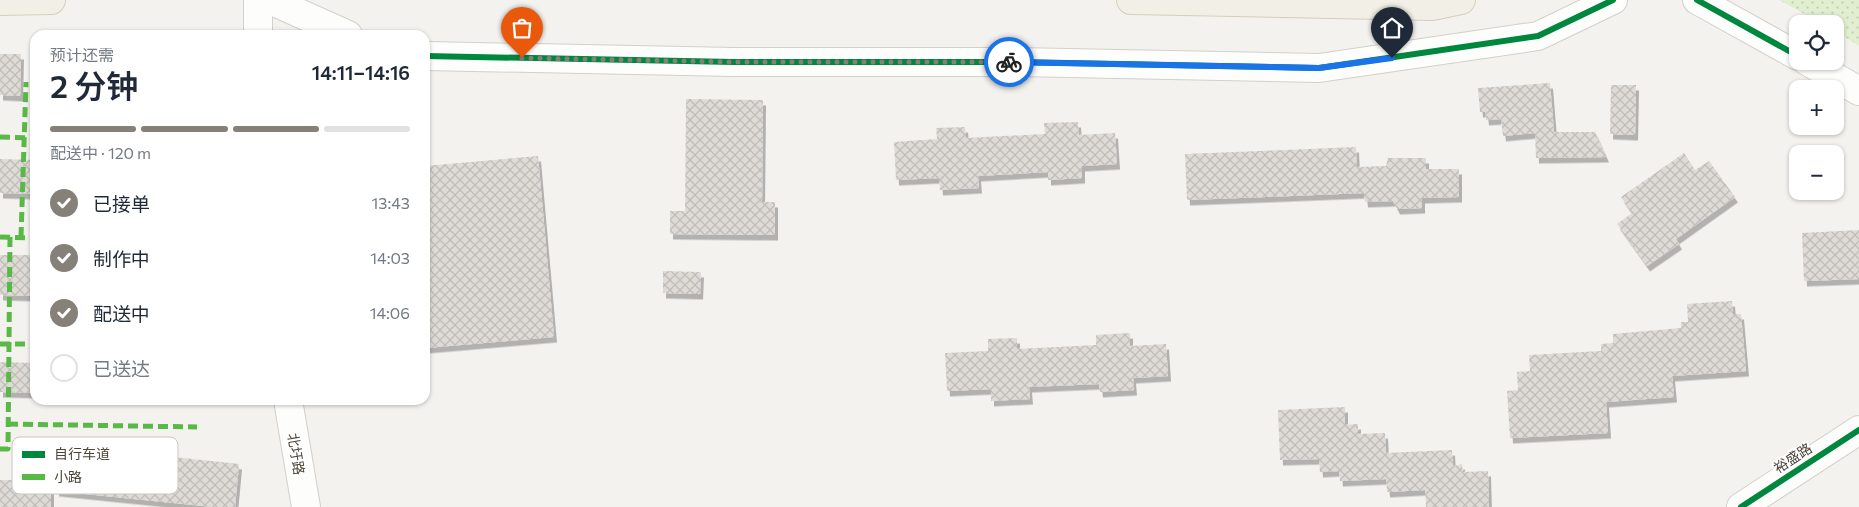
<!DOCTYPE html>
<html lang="zh">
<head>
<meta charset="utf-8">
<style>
  body { margin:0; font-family:Commissioner,"Noto Sans SC",sans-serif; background:#f2f2f3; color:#1f2937; height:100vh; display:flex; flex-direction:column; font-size:19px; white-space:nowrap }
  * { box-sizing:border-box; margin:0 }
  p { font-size:16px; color:#747a83 }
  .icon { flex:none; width:28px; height:28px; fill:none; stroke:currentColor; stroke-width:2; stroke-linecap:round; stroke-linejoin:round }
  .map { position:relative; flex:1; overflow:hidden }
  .sheet { position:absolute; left:30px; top:30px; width:400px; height:375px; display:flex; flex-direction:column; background:#fff; border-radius:15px; box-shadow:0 1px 4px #0004 }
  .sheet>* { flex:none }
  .tools { position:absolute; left:1789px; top:15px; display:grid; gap:10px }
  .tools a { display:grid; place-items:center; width:55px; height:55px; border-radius:10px; background:#fff; box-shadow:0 1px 4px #0004; font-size:25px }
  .pin { position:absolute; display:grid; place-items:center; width:42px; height:42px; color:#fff; margin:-51px -21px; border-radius:50% 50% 50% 0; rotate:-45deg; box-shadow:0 0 5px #0007 }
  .pin .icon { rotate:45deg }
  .courier { position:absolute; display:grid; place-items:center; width:50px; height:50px; margin:-25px; border:4px solid #1a73e8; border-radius:50%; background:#fff; color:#222; box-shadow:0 1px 6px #0007 }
  .overview em { font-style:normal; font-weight:600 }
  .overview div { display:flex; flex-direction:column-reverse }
  .overview { display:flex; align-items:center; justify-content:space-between; height:85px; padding:0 20px }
  h1 { font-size:32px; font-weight:600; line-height:38px }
  .bar { display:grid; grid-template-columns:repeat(4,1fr); gap:8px 5px; align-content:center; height:60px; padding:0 20px }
  .bar i { height:6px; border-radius:4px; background:#e0e1e3 }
  .bar .on { background:#868178 }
  .bar p { grid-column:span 4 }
  ol { padding:0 20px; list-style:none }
  li { display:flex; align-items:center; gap:15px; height:55px }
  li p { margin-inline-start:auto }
  li .icon { padding:5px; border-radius:50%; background:#868178; color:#fff; stroke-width:4 }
  li:last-child { color:#747a83 }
  li i { width:28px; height:28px; border:2px solid #e0e1e3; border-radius:50% }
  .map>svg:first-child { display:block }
  .grass { fill:url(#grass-dots) }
  .building { fill:url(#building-cross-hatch); filter:url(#shadow) }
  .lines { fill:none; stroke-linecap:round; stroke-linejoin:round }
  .minor-casing { stroke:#d2d0cb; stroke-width:30 }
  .major-casing { stroke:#d6cebb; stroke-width:30 }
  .minor { stroke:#fdfdfc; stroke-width:28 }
  .major { stroke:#f2efe6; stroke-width:28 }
  .quiet { stroke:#58b947; stroke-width:5; stroke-dasharray:10 5; stroke-linecap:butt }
  .cycleway-casing { stroke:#fff; stroke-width:9 }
  .cycleway { stroke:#00873e; stroke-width:6 }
  .done { stroke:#868178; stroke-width:5; stroke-dasharray:0 9 }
  .route { stroke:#1a73e8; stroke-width:6 }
  .labels { text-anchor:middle; stroke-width:4; stroke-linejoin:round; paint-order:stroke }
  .street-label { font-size:14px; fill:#4b4439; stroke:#fff }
  .key { fill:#fff; stroke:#c9c7c4; stroke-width:1 }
  .key-label { font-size:14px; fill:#4b4439 }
</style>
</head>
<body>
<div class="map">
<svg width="1859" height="507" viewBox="0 0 1859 507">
  <defs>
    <pattern id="grass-dots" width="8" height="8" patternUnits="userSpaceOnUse" patternTransform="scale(1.25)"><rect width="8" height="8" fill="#e1eecf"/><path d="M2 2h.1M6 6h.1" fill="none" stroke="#c3cdb2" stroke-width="1.8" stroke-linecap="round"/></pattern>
    <pattern id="building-cross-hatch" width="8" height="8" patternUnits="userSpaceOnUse" patternTransform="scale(1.25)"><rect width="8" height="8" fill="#dedbd6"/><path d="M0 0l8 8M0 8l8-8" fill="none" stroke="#c0bdb8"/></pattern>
    <filter id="shadow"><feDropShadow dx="3" dy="5.5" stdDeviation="0" flood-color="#0004"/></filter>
  </defs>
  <rect width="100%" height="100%" fill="#f4f2ee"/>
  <!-- grass -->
  <path class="grass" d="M 1779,0 L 1859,0 L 1859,46 L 1835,31 L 1835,24 L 1823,24 Z"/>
  <!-- building -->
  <g class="building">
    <path d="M 0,54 L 21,54 L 20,96 L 0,95 Z"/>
    <path d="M 1550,83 L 1554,132 L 1595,132 L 1606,157 L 1536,158 L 1535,133 L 1503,136 L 1501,119 L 1486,120 L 1485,112 L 1480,112 L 1478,88 Z"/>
    <path d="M 1611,85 L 1636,85 L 1635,135 L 1610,134 Z"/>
    <path d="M 686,99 L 763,100 L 762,202 L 775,202 L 775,235 L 670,234 L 670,211 L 685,211 Z"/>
    <path d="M 1078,122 L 1079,135 L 1115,133 L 1117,164 L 1082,166 L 1082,178 L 1048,180 L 1048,172 L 978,176 L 979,188 L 940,190 L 939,178 L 896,180 L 894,142 L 937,139 L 936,128 L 965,127 L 966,138 L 1045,134 L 1044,123 Z"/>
    <path d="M 1356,147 L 1357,167 L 1386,166 L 1388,158 L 1426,158 L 1426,169 L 1459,169 L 1459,197 L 1422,198 L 1422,208 L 1397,209 L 1393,201 L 1365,202 L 1364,193 L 1187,200 L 1185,154 Z"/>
    <path d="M 1684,153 L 1695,170 L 1709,161 L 1735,197 L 1676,239 L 1679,244 L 1647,266 L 1617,224 L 1632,213 L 1621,197 Z"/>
    <path d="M 538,156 L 554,337 L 426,348 L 425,166 Z"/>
    <path d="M 0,159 L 35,160 L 35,194 L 0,193 Z"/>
    <path d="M 1859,230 L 1859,279 L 1804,281 L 1802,233 Z"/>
    <path d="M 0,255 L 35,255 L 35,296 L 0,295 Z"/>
    <path d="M 663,271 L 701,272 L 700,294 L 663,293 Z"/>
    <path d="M 1732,301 L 1733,314 L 1741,314 L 1746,371 L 1672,376 L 1674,397 L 1606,402 L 1608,433 L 1510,438 L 1507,391 L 1518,390 L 1517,372 L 1530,371 L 1529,355 L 1601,351 L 1601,344 L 1613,343 L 1613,334 L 1681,328 L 1681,322 L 1688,322 L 1687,304 Z"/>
    <path d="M 1130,333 L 1130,346 L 1166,344 L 1168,376 L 1133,378 L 1134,390 L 1100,392 L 1099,384 L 1029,387 L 1030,399 L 991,401 L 991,389 L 947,391 L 945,353 L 988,351 L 988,339 L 1017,338 L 1017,349 L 1096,345 L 1096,335 Z"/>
    <path d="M 0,362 L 35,363 L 35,393 L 0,392 Z"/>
    <path d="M 1345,407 L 1345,425 L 1358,424 L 1358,434 L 1385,433 L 1386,453 L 1452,450 L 1453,466 L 1462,464 L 1463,472 L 1488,471 L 1489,507 L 1426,507 L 1425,490 L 1387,492 L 1386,479 L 1340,481 L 1339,471 L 1320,472 L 1319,459 L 1280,460 L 1278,410 Z"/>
    <path d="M 61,445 L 239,464 L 235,507 L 213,507 L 56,491 Z"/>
    <rect x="0" y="480" width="51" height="27"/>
  </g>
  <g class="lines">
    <!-- minor casing -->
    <g class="minor-casing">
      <g id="minor">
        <path d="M 258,0 L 258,35"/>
        <path d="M 270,0 L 348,35"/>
        <path d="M 1697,0 L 1798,56"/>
        <path d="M 425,56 L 734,62 L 1017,62 L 1319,68 L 1538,36 L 1613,0"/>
        <path d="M 1807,61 L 1859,91"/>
        <path d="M 288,400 L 306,507"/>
        <path d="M 1741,507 L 1859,430"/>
      </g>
    </g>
    <!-- major casing -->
    <g class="major-casing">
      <g id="major">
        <path d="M 1131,0 L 1432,6 L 1461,0"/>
        <path d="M 0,1 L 51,0"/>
      </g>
    </g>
    <!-- minor -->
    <use href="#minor" class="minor"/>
    <!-- major -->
    <use href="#major" class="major"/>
    <!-- quiet -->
    <g class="quiet">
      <path d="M 0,137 L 35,138"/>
      <path d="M 0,237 L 35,238"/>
      <path d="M 21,237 L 26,82"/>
      <path d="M 0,344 L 35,344"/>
      <path d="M 8,424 L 197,427"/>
      <path d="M 0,449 L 8,449 L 10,237"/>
    </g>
    <!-- cycleway casing -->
    <g class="cycleway-casing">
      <g id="cycleway">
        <path d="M 1697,0 L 1798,56"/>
        <path d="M 425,56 L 734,62 L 1017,62 L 1319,68 L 1538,36 L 1613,0"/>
        <path d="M 1741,507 L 1859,430"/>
      </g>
    </g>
    <!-- cycleway -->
    <use href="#cycleway" class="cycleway"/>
  </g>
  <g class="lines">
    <!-- done -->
    <path class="done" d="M 522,58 L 734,62 L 1009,62"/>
    <!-- route -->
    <path class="route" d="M 1009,62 L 1319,68 L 1392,58"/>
  </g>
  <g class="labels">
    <!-- street labels -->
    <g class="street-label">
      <text transform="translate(296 454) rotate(81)" y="5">北圩路</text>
      <text transform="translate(1793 458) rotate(-33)" y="5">裕盛路</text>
    </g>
  </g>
  <!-- legend -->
  <rect x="12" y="437" width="166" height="57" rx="8" class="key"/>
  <rect x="22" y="451" width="23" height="7" fill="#00873e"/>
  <rect x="22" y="474" width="23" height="6" fill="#58b947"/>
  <g class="key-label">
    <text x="54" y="459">自行车道</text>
    <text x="54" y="482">小路</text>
  </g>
</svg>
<div class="tools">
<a><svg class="icon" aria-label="locate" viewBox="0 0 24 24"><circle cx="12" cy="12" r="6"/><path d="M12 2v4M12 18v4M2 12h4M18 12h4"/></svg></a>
<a>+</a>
<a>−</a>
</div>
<div class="pin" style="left:522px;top:58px;background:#ea580c"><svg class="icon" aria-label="bag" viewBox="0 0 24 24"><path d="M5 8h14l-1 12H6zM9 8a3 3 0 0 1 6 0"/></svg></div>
<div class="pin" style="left:1392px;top:58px;background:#1f2937"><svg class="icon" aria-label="home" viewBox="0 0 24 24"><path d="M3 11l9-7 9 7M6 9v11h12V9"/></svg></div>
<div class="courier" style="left:1009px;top:62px"><svg class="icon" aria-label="bike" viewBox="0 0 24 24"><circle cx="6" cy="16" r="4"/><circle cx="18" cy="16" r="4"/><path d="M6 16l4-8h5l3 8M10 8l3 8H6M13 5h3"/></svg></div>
<section class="sheet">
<div class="overview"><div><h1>2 分钟</h1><p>预计还需</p></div><em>14:11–14:16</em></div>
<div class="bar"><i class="on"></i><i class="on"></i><i class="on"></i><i></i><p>配送中 · 120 m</p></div>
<ol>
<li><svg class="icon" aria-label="check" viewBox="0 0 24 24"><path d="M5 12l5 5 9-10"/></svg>已接单<p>13:43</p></li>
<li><svg class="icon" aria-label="check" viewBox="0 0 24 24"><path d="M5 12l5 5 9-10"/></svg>制作中<p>14:03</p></li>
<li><svg class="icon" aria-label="check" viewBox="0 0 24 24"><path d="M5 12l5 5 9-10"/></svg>配送中<p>14:06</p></li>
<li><i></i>已送达</li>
</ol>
</section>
</div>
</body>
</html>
